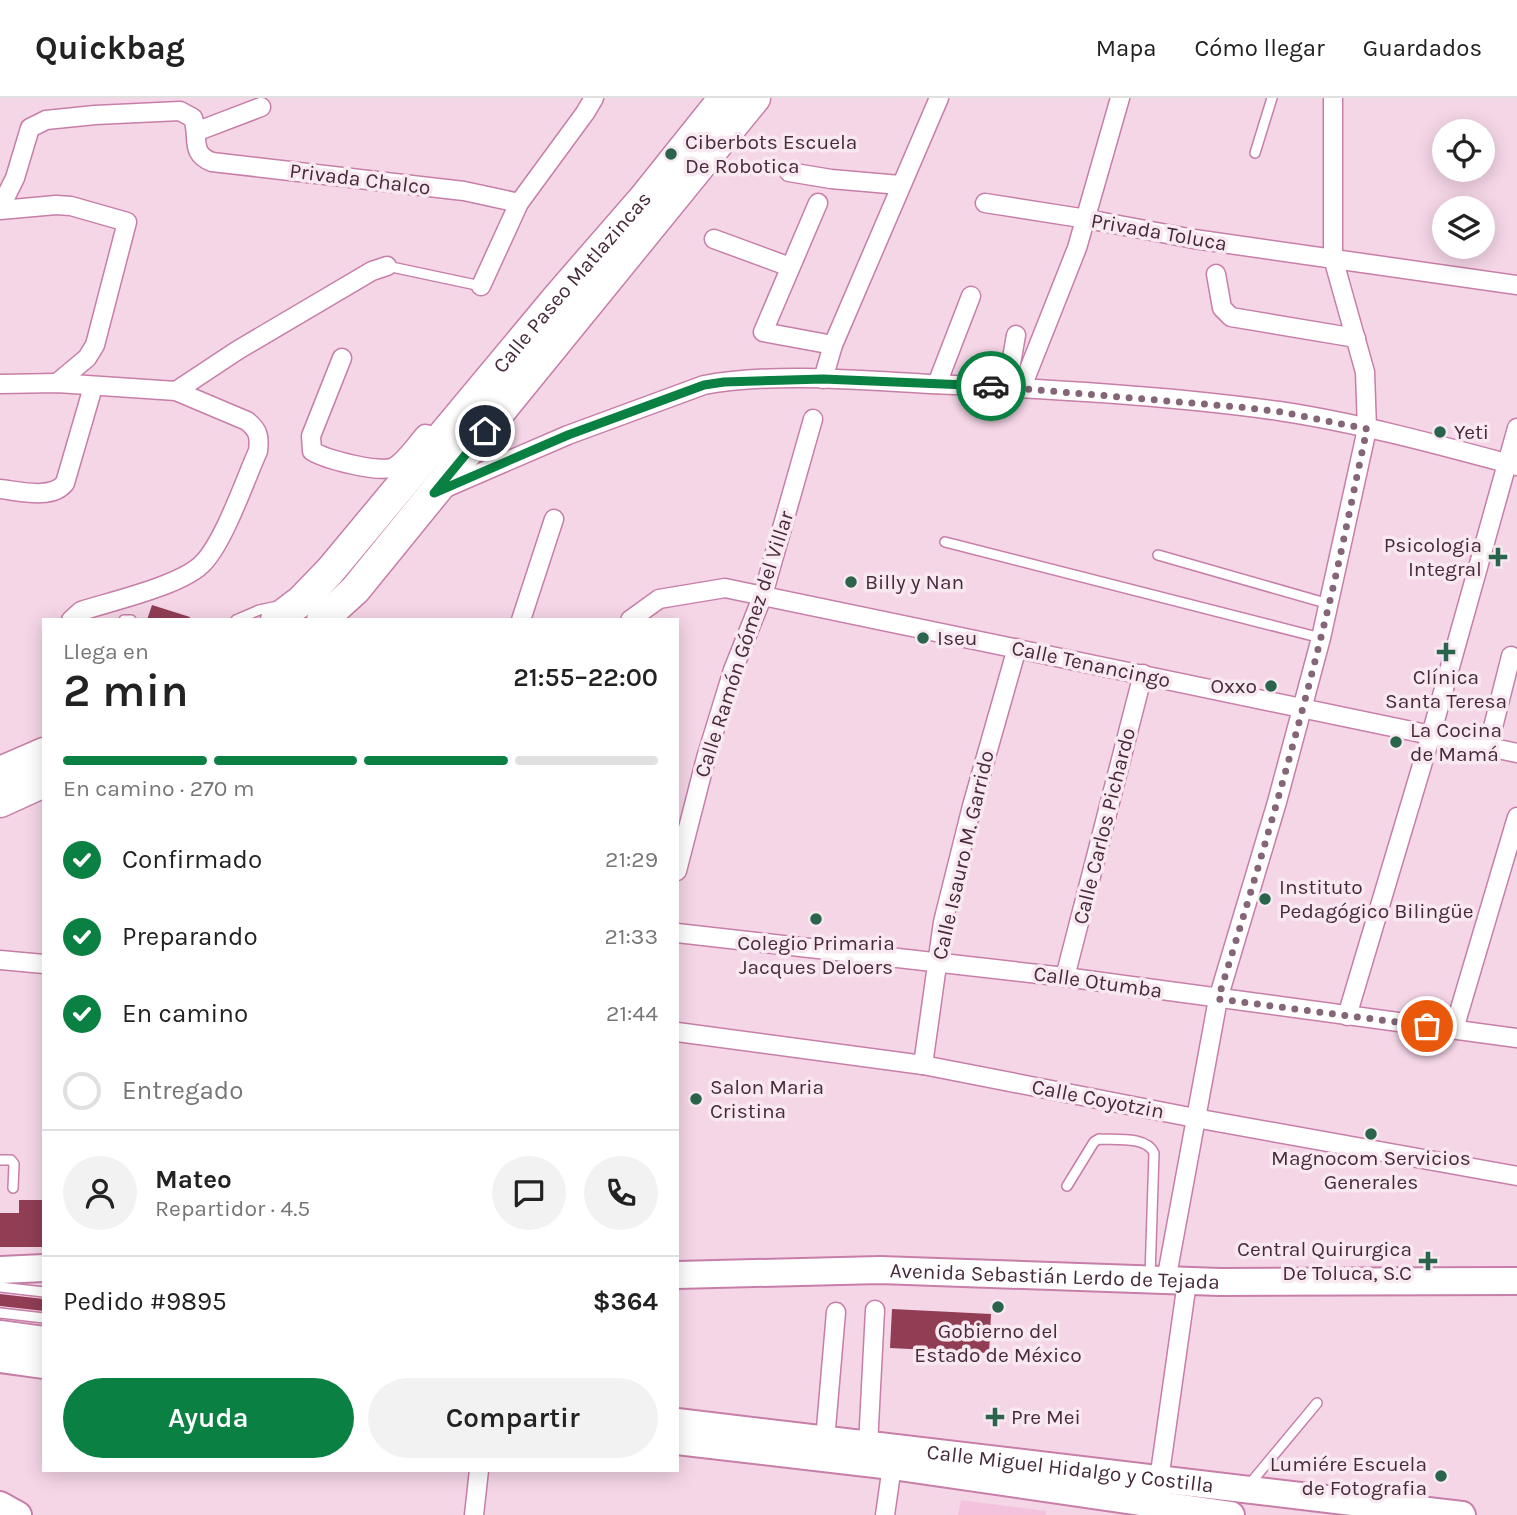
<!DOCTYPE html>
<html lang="es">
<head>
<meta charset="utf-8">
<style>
  body { margin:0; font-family:Karla,sans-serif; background:#f2f2f2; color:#222; height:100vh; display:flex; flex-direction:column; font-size:26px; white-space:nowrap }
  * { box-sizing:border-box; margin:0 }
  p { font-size:23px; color:#767676 }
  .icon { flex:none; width:38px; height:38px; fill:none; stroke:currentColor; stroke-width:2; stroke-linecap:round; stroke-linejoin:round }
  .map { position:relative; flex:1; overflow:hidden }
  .sheet { position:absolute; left:42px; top:520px; width:637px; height:854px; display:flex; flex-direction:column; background:#fff; border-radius:0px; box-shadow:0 4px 18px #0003 }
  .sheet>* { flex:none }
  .buttons { position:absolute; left:1432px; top:21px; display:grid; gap:14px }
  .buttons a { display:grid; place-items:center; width:63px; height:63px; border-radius:50%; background:#fff; box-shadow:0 4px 18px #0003; font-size:35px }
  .pin { position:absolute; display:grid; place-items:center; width:60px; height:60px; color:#fff; margin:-30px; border:4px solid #fff; border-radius:50%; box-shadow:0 2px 7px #0007 }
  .courier { position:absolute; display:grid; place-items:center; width:70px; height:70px; margin:-35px; border:5px solid #0b8043; border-radius:50%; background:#fff; color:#222; box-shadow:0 2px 9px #0007 }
  .summary em { font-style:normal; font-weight:600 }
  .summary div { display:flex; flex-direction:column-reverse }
  .summary { display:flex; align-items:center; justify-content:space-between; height:119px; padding:0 21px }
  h1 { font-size:46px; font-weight:600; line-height:52px }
  .bar { display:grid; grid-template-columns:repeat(4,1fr); gap:10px 7px; align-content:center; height:84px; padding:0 21px }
  .bar i { height:9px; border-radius:5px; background:#e0e0e0 }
  .bar .active { background:#0b8043 }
  .bar p { grid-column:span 4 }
  .line { display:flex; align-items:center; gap:18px; padding:0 21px; border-top:2px solid #e0e0e0 }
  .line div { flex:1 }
  .round { display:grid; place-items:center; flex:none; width:74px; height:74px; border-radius:37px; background:#f2f2f2 }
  ol { padding:0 21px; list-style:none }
  li { display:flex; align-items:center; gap:21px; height:77px }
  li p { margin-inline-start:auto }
  li .icon { padding:7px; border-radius:50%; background:#0b8043; color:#fff; stroke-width:4 }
  li:last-child { color:#767676 }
  li i { width:38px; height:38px; border:4px solid #e0e0e0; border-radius:50% }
  .button { display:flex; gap:14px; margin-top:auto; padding:14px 21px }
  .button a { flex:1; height:80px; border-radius:42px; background:#0b8043; color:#fff; font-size:28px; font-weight:600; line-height:80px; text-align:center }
  .button a+a { background:#f2f2f2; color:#222 }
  header { display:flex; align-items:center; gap:42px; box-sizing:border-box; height:98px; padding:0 35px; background:#fff; border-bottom:2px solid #e0e0e0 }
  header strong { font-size:33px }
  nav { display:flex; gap:38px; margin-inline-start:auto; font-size:24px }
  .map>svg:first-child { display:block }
  .built { fill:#f5c2de }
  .building { fill:#913e55 }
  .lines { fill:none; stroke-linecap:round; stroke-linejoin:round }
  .service-casing { stroke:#c77ea8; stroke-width:12 }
  .minor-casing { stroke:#c77ea8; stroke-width:21 }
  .secondary-casing { stroke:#c77ea8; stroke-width:30 }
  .trunk-casing { stroke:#c77ea8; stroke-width:33 }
  .service { stroke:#fff; stroke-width:9 }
  .minor { stroke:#fff; stroke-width:18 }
  .secondary { stroke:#fff; stroke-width:26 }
  .trunk { stroke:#fff; stroke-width:30 }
  .done { stroke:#856678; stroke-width:7; stroke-dasharray:0 12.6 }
  .route { stroke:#0b8043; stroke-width:9 }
  .poi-dot { fill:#2b644d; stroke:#f8e8f0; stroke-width:2.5 }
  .labels { text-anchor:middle; stroke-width:7; stroke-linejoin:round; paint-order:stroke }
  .poi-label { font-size:21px; fill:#482a3c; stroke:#f8e8f0; text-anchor:start }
  .street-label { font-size:21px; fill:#482a3c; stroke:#f8e8f0 }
</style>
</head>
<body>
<header>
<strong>Quickbag</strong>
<nav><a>Mapa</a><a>Cómo llegar</a><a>Guardados</a></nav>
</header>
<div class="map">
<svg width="1517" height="1417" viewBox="0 0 1517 1417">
  <rect width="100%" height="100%" fill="#f5d6e7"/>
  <!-- built -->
  <path class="built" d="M 961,1402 L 1046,1413 L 1046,1417 L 958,1417 Z"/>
  <!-- building -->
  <g class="building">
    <path d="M 152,507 L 190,519 L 189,522 L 147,522 Z"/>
    <path d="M 19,1102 L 44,1102 L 44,1149 L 0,1149 L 0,1115 L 19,1115 Z"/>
    <path d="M 0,1196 L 44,1201 L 44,1213 L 0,1208 Z"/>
    <path d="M 892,1211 L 991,1216 L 989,1255 L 890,1250 Z"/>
  </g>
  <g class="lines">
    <!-- service casing -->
    <g class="service-casing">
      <g id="service">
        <path d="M 1255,55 L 1272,0"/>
        <path d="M 387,168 L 481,188"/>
        <path d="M 945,444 L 1321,540"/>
        <path d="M 1158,457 L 1329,506"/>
        <path d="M 124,522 L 131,522"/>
        <path d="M 236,522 L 259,512 L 278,508"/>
        <path d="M 0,1062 L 11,1062 L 14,1066 L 13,1090"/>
        <path d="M 1067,1088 L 1094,1044 L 1099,1041 C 1116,1042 1146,1038 1154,1055 L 1150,1178"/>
        <path d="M 0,1189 L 44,1194"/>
        <path d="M 0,1215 L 44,1220"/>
        <path d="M 1248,1388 L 1317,1305"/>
      </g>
    </g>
    <!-- minor casing -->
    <g class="minor-casing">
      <g id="minor">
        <path d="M 198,33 L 261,9"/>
        <path d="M 789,74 L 831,81 L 900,87"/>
        <path d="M 818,105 L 763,234 L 833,247"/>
        <path d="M 985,105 L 1087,121 L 1194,141 L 1517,187"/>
        <path d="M 0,110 L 15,80 L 30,30 L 46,22 L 95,17 L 180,13 L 193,20 C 200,40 189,55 212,64 L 464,93 L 519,105"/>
        <path d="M 0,112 L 56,107 L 71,108 L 127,124 L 95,247 L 87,260 L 57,285"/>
        <path d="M 714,141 L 790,169"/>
        <path d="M 1216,176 L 1222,210 L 1231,219 L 1356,240"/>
        <path d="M 481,188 L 519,105 L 585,15 L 594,0"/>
        <path d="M 342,260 L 311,338 L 312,353 C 325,361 380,376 394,369 C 406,362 416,346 425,336 L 439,339"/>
        <path d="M 823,281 L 833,247 L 939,0"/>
        <path d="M 0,286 L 57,285 L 176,293 L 247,323 C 258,332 260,338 258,353 C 245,382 225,441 204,464 C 184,487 112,503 81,513 L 71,522"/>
        <path d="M 937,286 L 971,198"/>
        <path d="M 1007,289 L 1016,237"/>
        <path d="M 1022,289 L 1077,150 L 1120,0"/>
        <path d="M 176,293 L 238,252 L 372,173 L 387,168"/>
        <path d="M 0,391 C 19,393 52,402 65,385 L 93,289"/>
        <path d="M 443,391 L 568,337 L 704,287 C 774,274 859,282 931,286 C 1047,291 1164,297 1279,313 C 1359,325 1439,347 1517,368"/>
        <path d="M 521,522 L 554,421"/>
        <path d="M 630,522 L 659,501 L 725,490 L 1517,655"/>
        <path d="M 1488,649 L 1511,558"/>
        <path d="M 677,773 L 706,660 L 733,572 L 763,497 L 813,321"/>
        <path d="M 677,835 L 1065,879 L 1517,940"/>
        <path d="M 0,862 L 44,866"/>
        <path d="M 1065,879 L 1143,576"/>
        <path d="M 1347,918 L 1431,637 L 1517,330"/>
        <path d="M 1454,931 L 1517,719"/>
        <path d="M 677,934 L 923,967 L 1195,1020 L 1517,1078"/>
        <path d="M 923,967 L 943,824 L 972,708 L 1017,550"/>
        <path d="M 1166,1183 L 1218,901 L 1277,704 L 1321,540 L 1367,331 L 1365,274 L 1333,160 L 1333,0"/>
        <path d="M 825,1342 L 836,1214"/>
        <path d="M 868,1347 L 875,1212"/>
        <path d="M 1158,1389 L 1187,1184"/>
        <path d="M 474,1417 L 479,1372"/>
        <path d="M 885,1417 L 892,1368"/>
      </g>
    </g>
    <!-- secondary casing -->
    <g class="secondary-casing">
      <g id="secondary">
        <path d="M 0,1172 L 44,1170"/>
        <path id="s1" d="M 677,1177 L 880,1172 L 1220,1184 L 1517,1183"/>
        <path d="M 0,1236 L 44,1242"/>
        <path d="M 0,1261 L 44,1267"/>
        <path id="s2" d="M 677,1324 L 1462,1417"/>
        <path d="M 677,1343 L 892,1368 L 1231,1417"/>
        <path d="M 0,1407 L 18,1417"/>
      </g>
    </g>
    <!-- trunk casing -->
    <g class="trunk-casing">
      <g id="trunk">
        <path id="s3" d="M 276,522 L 301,503 L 330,473 L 558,199 L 644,100 L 724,0"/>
        <path d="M 322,522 L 355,492 L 755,0"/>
        <path d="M 0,674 L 44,655"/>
        <path d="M 0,704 L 44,684"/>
      </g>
    </g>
    <!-- service -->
    <use href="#service" class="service"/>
    <!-- minor -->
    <use href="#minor" class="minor"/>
    <!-- secondary -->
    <use href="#secondary" class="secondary"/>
    <!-- trunk -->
    <use href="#trunk" class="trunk"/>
  </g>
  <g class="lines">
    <!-- done -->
    <path class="done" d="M 991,288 L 1239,309 L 1282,314 L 1367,331 C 1353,395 1341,459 1325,523 C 1294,650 1257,776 1218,901 L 1427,928"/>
    <!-- route -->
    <path class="route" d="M 485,333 L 434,395 L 568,337 L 704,287 L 724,284 L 823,281 L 991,288"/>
  </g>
  <!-- markers -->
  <g class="poi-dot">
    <circle cx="671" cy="56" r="7"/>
    <circle cx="1440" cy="334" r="7"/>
    <path d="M1494.5 448.5h7v7h7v7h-7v7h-7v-7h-7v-7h7z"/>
    <circle cx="851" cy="484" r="7"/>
    <circle cx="923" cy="540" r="7"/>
    <path d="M1442.5 543.5h7v7h7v7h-7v7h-7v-7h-7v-7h7z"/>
    <circle cx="1271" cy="588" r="7"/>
    <circle cx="1396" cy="644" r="7"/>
    <circle cx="1265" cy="801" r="7"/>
    <circle cx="816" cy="821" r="7"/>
    <circle cx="696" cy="1001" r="7"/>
    <circle cx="1371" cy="1036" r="7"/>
    <path d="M1424.5 1152.5h7v7h7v7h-7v7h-7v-7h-7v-7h7z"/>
    <circle cx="998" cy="1209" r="7"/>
    <path d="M991.5 1308.5h7v7h7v7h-7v7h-7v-7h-7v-7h7z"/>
    <circle cx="1441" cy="1378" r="7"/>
  </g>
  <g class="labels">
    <!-- poi labels -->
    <g class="poi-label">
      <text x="685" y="51">Ciberbots Escuela<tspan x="685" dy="24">De Robotica</tspan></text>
      <text x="1454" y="341">Yeti</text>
      <text x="1482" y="454" text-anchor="end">Psicologia<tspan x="1482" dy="24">Integral</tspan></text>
      <text x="865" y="491">Billy y Nan</text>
      <text x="937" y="547">Iseu</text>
      <text x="1446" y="586" text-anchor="middle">Clínica<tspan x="1446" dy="24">Santa Teresa</tspan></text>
      <text x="1257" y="595" text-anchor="end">Oxxo</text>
      <text x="1410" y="639">La Cocina<tspan x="1410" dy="24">de Mamá</tspan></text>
      <text x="1279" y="796">Instituto<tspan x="1279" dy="24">Pedagógico Bilingüe</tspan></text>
      <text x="816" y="852" text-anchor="middle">Colegio Primaria<tspan x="816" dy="24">Jacques Deloers</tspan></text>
      <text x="710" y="996">Salon Maria<tspan x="710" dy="24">Cristina</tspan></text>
      <text x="1371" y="1067" text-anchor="middle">Magnocom Servicios<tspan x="1371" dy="24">Generales</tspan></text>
      <text x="1412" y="1158" text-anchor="end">Central Quirurgica<tspan x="1412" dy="24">De Toluca, S.C</tspan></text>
      <text x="998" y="1240" text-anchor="middle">Gobierno del<tspan x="998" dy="24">Estado de México</tspan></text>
      <text x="1011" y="1326">Pre Mei</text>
      <text x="1427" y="1373" text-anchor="end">Lumiére Escuela<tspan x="1427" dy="24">de Fotografia</tspan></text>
    </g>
    <!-- street labels -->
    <g class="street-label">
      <text transform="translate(360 81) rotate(7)" y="7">Privada Chalco</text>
      <text transform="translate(1159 134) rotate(10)" y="7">Privada Toluca</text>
      <text dy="7" stroke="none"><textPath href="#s3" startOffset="450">Calle Paseo Matlazincas</textPath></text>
      <text transform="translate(744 546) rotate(-72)" y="7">Calle Ramón Gómez del Villar</text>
      <text transform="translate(1091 566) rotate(12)" y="7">Calle Tenancingo</text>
      <text transform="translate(1104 728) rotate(-76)" y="7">Calle Carlos Pichardo</text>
      <text transform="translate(963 757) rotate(-77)" y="7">Calle Isauro M. Garrido</text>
      <text transform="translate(1098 884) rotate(8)" y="7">Calle Otumba</text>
      <text transform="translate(1098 1001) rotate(11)" y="7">Calle Coyotzin</text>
      <text dy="7" stroke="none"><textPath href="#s1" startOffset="378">Avenida Sebastián Lerdo de Tejada</textPath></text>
      <text dy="7" stroke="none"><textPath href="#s2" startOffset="396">Calle Miguel Hidalgo y Costilla</textPath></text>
    </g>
  </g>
</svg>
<div class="buttons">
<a><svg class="icon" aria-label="locate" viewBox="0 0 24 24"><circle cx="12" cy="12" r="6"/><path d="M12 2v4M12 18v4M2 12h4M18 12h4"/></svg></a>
<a><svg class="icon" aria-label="layers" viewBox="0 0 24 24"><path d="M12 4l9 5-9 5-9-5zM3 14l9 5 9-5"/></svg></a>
</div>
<div class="pin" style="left:1427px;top:928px;background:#ea580c"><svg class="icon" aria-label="bag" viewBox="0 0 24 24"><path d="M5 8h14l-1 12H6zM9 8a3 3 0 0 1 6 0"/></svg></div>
<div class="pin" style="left:485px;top:333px;background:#1f2937"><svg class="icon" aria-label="home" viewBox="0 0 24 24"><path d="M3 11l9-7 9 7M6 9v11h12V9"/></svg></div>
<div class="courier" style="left:991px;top:288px"><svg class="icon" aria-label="car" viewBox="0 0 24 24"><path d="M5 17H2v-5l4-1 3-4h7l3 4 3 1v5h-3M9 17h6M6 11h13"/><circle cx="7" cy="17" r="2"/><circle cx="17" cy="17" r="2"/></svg></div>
<section class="sheet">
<div class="summary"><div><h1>2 min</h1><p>Llega en</p></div><em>21:55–22:00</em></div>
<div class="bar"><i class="active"></i><i class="active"></i><i class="active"></i><i></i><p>En camino · 270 m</p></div>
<ol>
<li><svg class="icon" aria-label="check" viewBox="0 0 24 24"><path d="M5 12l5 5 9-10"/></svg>Confirmado<p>21:29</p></li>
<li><svg class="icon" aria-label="check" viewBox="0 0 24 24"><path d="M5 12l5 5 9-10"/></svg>Preparando<p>21:33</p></li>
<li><svg class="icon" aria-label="check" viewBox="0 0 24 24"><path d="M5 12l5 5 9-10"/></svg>En camino<p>21:44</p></li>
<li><i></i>Entregado</li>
</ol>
<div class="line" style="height:126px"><a class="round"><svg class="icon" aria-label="person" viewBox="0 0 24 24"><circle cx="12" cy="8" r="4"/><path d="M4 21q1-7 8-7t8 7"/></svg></a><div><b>Mateo</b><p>Repartidor · 4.5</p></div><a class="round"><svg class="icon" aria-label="chat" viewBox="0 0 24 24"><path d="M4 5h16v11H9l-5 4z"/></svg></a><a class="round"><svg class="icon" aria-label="phone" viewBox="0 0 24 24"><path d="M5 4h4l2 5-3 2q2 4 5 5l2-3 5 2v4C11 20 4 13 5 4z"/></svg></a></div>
<div class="line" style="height:91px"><div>Pedido #9895</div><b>$364</b></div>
<div class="button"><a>Ayuda</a><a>Compartir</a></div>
</section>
</div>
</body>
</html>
